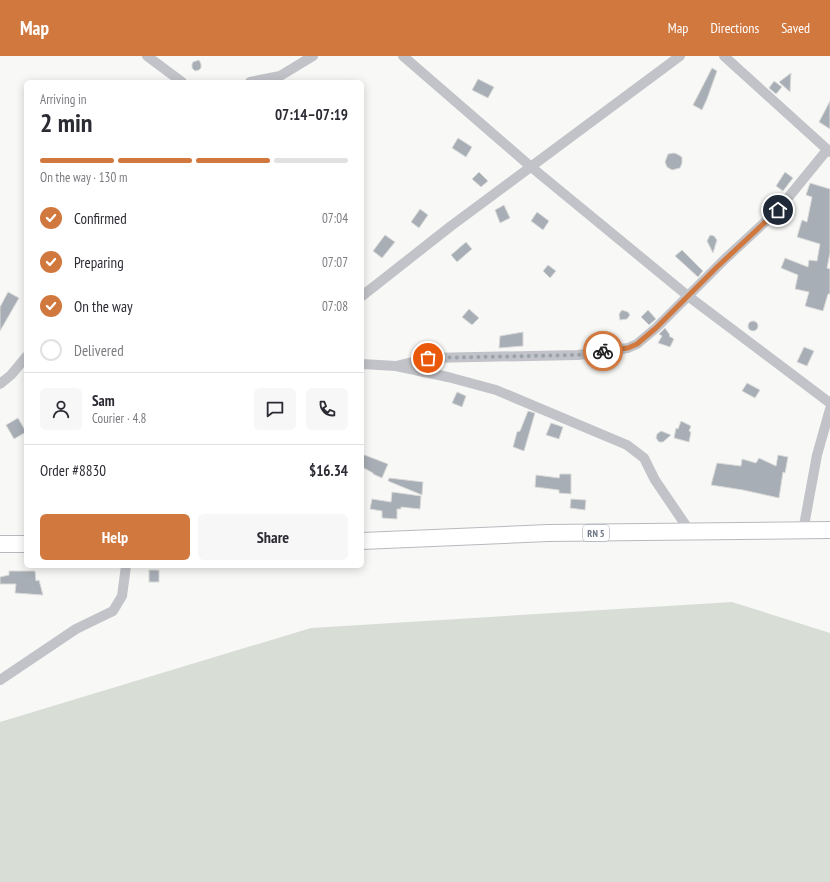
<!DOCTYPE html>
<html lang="en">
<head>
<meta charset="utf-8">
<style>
  body { margin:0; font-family:"PT Sans Narrow",sans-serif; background:#f7f7f7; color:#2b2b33; height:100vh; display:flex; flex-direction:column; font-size:15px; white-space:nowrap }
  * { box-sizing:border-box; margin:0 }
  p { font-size:13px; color:#7c7c81 }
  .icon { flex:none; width:22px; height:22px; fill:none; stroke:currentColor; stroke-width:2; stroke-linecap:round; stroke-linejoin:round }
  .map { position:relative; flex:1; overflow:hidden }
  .drawer { position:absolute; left:24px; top:24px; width:340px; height:488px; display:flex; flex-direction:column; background:#fff; border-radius:6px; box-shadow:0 2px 10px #0003 }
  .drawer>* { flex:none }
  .pin { position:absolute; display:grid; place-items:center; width:34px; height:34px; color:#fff; margin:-17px; border:2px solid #fff; border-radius:50%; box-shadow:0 1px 4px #0007 }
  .courier { position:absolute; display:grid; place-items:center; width:40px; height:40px; margin:-20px; border:3px solid #d1783e; border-radius:50%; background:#fff; color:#222; box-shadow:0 1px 5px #0007 }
  .head em { font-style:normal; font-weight:700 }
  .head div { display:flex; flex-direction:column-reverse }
  .head { display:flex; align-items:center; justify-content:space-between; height:68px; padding:0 16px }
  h1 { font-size:26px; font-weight:700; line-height:30px }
  .bar { display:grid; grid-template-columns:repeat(4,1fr); gap:6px 4px; align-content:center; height:48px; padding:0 16px }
  .bar i { height:5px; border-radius:3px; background:#e1e1e2 }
  .bar .on { background:#d1783e }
  .bar p { grid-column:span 4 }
  .line { display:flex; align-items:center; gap:10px; padding:0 16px; border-top:1px solid #e1e1e2 }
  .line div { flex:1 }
  .round { display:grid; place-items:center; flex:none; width:42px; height:42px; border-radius:6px; background:#f7f7f7 }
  ol { padding:0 16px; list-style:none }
  li { display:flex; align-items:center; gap:12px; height:44px }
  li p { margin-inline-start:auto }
  li .icon { padding:4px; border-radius:50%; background:#d1783e; color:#fff; stroke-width:4 }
  li:last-child { color:#7c7c81 }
  li i { width:22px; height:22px; border:2px solid #e1e1e2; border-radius:50% }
  .primary-button { display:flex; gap:8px; margin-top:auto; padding:8px 16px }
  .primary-button a { flex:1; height:46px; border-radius:6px; background:#d1783e; color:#fff; font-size:16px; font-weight:700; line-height:46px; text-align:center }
  .primary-button a+a { background:#f7f7f7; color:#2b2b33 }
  header { display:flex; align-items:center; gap:24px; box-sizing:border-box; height:56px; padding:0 20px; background:#d1783e; color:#fff }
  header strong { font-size:19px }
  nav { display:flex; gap:22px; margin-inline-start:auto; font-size:14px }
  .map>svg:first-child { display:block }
  .green { fill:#d8ddd6 }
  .building { fill:#a8aeb5; stroke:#dadbd9 }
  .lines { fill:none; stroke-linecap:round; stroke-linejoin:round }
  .primary-casing { stroke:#b7b9be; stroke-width:18 }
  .minor { stroke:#c1c3c8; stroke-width:10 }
  .primary { stroke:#fff; stroke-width:16 }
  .done { stroke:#9ca3ac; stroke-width:4; stroke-dasharray:0 7.2 }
  .route { stroke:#d1783e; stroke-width:5 }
  .labels { text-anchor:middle; stroke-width:4; stroke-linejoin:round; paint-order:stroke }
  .shield { fill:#fff; stroke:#979ea9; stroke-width:1 }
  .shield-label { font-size:10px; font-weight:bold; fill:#6b7584 }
</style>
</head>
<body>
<header>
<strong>Map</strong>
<nav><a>Map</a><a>Directions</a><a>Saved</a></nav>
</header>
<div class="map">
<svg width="830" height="826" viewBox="0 0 830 826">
  <rect width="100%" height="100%" fill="#f8f9f7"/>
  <!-- green -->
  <path class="green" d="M 732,546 L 830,577 L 830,826 L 0,826 L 0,666 L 311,572 Z"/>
  <!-- building -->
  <g class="building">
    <path d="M 199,4 L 201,8 L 201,12 L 199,14 L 195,15 L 192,12 L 192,8 L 193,6 Z"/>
    <path d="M 712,12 L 717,15 L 707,43 L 702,54 L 693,49 Z"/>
    <path d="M 791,17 L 790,36 L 779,26 Z"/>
    <path d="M 478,23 L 494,31 L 488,42 L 472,34 Z"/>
    <path d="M 774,25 L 782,31 L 776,38 L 769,32 Z"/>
    <path d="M 830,45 L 830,73 L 819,66 Z"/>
    <path d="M 458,82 L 472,91 L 466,101 L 452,92 Z"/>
    <path d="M 674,97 L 677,98 L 682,101 L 682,107 L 680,112 L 672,114 L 667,111 L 665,106 L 668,98 Z"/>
    <path d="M 479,116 L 488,125 L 481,131 L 472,123 Z"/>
    <path d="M 785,116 L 793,122 L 783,135 L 776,130 Z"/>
    <path d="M 810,127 L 830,133 L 830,197 L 827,212 L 830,213 L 830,238 L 828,238 L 823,255 L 805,250 L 809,236 L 795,233 L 798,219 L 781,212 L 785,202 L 808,211 L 809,204 L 817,205 L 820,188 L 797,181 L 802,164 L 807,166 L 812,141 L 806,139 Z"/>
    <path d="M 504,149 L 510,162 L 500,167 L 495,154 Z"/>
    <path d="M 420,153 L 428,159 L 419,172 L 411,166 Z"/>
    <path d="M 537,156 L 549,165 L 543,174 L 531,165 Z"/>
    <path d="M 385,179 L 395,186 L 382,202 L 373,195 Z"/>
    <path d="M 710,179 L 714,180 L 717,184 L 713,197 L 707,185 Z"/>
    <path d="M 466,186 L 472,193 L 457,206 L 451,199 Z"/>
    <path d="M 682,194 L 703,215 L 698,221 L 675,200 Z"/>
    <path d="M 548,209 L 556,215 L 550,222 L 543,215 Z"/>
    <path d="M 8,236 L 19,242 L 0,275 L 0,251 Z"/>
    <path d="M 469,253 L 479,262 L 472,269 L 462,261 Z"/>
    <path d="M 622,254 L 628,256 L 630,259 L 627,263 L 620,264 L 619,258 Z"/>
    <path d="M 648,254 L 656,263 L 649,269 L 641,261 Z"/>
    <circle cx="753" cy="270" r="5"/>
    <path d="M 665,272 L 670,279 L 669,280 L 674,283 L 670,291 L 658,287 L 662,280 L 659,278 Z"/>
    <path d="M 523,276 L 523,290 L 499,292 L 500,280 Z"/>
    <path d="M 804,291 L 814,295 L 807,310 L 797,306 Z"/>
    <path d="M 747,327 L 760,334 L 755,342 L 742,335 Z"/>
    <path d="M 457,336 L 466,340 L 462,351 L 452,347 Z"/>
    <path d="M 528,355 L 535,357 L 524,395 L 513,391 L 517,376 L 520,375 Z"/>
    <path d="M 18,362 L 26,376 L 14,383 L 6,369 Z"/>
    <path d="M 681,365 L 691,370 L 689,375 L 691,376 L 689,386 L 674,382 L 676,372 L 678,373 Z"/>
    <path d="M 551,367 L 563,371 L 559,383 L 546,379 Z"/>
    <path d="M 661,375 L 671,379 L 663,386 L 659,386 L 656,382 L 657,378 Z"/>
    <path d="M 362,398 L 388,408 L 382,422 L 373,418 L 373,417 L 362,411 Z"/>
    <path d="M 778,399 L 788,401 L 785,417 L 783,416 L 779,442 L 743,434 L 711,429 L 717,407 L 741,410 L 742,403 L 756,407 L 759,402 L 776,410 Z"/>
    <path d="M 560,418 L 571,418 L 571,438 L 559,437 L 559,434 L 535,431 L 536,419 L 559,422 Z"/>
    <path d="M 389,422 L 423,426 L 422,439 L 388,425 Z"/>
    <path d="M 392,436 L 421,440 L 420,453 L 401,451 L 401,453 L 397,453 L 397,463 L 382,462 L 382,455 L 370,453 L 372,443 L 391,446 Z"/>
    <path d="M 571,443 L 586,444 L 585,454 L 570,452 Z"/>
    <rect x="149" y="514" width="10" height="12"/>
    <path d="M 9,515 L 35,515 L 36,525 L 39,524 L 43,539 L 15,537 L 16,528 L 0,528 L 0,521 L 9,519 Z"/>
  </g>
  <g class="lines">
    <!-- primary casing -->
    <g class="primary-casing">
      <g id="primary">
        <path d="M 362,485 L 548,477 L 830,474"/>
        <path d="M 0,488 L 26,488"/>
      </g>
    </g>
    <!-- minor -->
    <g class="minor">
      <path d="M 147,0 L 182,26"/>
      <path d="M 403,0 L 530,110 L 688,240 L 830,347"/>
      <path d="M 724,0 L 830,96"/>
      <path d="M 250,26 L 280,20 L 313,0"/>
      <path d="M 362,240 L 451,170 L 680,0"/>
      <path d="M 362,308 L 396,310 L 448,321 L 496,334 L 627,389 L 644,402 L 655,424 L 691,477"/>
      <path d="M 396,310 L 428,302 L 578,299 L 628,292 L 637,288 L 656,272 L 725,203 L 778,154 L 827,94"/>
      <path d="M 0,328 L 11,319 L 26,301"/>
      <path d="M 803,475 L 817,399 L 830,353"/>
      <path d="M 0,624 L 76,573 L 113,555 L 122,540 L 126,510"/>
    </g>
    <!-- primary -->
    <use href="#primary" class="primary"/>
  </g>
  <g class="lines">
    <!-- done -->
    <path class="done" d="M 428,302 L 578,299 L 603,295"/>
    <!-- route -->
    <path class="route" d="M 603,295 L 628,292 L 637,288 L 656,272 L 716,212 L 778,154"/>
  </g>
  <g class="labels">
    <!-- shield labels -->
    <rect class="shield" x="583" y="469" width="26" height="16" rx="3"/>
    <g class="shield-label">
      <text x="596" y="481">RN 5</text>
    </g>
  </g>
</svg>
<div class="pin" style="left:428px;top:302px;background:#ea580c"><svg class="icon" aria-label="bag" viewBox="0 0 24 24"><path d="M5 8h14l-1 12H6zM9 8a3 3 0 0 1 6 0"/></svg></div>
<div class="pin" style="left:778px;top:154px;background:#1f2937"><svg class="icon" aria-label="home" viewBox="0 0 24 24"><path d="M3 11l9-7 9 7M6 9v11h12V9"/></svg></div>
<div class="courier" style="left:603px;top:295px"><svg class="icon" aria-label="bike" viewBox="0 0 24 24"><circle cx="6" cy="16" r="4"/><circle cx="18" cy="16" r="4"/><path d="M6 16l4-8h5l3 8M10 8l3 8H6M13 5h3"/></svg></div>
<section class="drawer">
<div class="head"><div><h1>2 min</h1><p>Arriving in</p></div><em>07:14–07:19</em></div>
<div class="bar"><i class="on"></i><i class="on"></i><i class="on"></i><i></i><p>On the way · 130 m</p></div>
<ol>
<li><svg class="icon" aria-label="check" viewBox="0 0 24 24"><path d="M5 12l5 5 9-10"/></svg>Confirmed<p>07:04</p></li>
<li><svg class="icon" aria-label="check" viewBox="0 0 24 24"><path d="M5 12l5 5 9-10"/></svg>Preparing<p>07:07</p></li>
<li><svg class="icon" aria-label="check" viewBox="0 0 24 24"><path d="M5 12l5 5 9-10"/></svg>On the way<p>07:08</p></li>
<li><i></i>Delivered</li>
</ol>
<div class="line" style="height:72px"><a class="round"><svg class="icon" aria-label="person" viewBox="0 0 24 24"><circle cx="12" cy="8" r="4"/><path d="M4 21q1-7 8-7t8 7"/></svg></a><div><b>Sam</b><p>Courier · 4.8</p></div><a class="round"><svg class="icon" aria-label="chat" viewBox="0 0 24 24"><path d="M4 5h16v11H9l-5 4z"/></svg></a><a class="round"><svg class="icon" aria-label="phone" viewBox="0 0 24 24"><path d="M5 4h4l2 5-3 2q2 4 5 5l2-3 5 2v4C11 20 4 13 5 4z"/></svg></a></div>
<div class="line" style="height:52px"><div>Order #8830</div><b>$16.34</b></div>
<div class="primary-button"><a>Help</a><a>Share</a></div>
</section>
</div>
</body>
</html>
